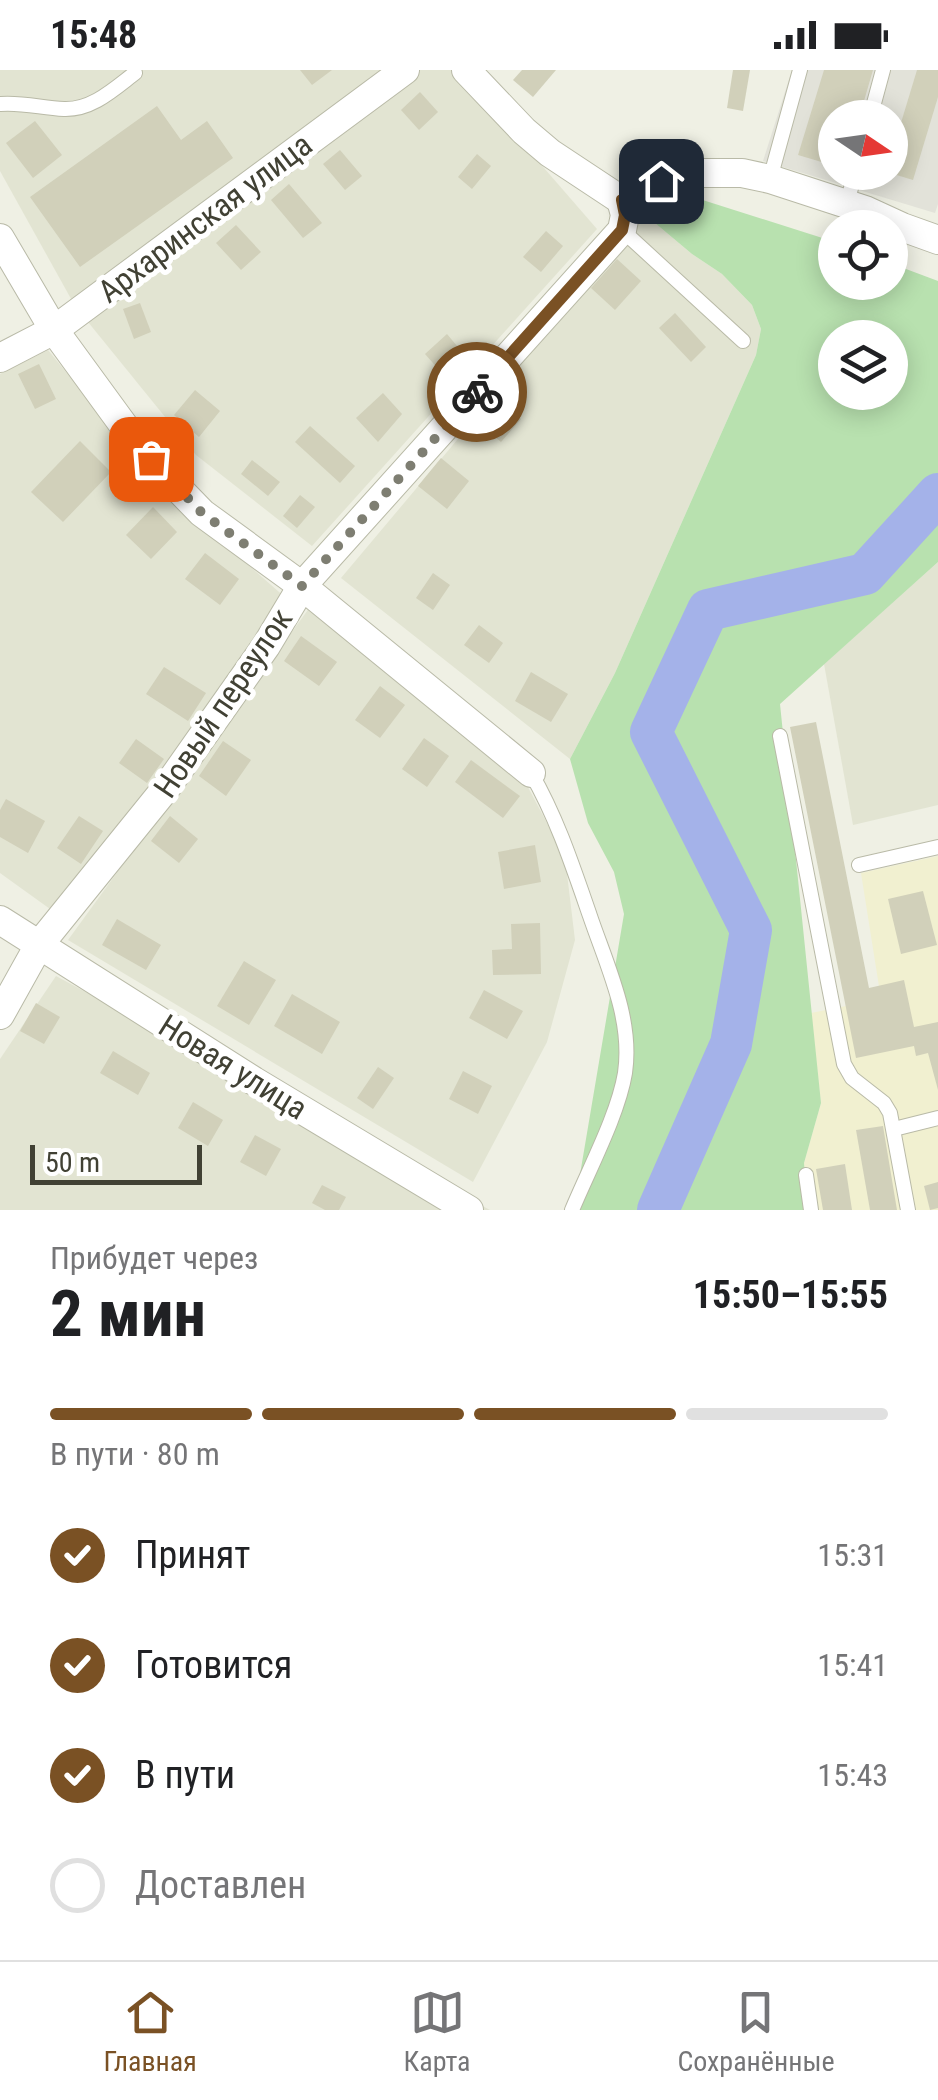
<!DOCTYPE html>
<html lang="ru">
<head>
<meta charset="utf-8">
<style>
  body { margin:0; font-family:"Roboto Condensed",sans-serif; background:#f2f2f2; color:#202124; height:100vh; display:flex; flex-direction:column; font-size:38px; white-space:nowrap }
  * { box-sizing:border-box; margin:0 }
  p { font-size:32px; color:#757577 }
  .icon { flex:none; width:55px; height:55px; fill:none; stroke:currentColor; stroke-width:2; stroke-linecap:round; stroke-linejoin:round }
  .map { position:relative; height:1140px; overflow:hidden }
  .details { display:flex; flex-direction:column; background:#fff; flex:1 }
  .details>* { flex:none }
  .needle { width:65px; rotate:103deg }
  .tools { position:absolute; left:818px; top:30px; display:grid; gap:20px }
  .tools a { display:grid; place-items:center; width:90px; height:90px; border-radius:50%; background:#fff; box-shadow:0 5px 25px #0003; font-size:50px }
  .scale { position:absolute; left:30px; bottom:25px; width:172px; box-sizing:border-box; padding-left:10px; border:5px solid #414134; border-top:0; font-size:28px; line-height:35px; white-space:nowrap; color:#414134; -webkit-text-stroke:8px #fff; paint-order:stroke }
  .pin { position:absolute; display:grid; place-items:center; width:85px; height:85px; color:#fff; margin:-42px; border-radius:20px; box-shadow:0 5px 15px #0006 }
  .courier { position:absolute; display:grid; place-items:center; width:100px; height:100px; margin:-50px; border:8px solid #7a5124; border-radius:50%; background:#fff; color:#222; box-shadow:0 2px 12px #0007 }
  .headline em { font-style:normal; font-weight:700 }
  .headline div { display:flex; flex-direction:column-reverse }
  .headline { display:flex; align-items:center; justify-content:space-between; height:170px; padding:0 50px }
  h1 { font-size:65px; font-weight:700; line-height:75px }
  .bar { display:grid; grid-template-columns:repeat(4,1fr); gap:15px 10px; align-content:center; height:120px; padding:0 50px }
  .bar i { height:12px; border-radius:8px; background:#e0e0e0 }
  .bar .current { background:#7a5124 }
  .bar p { grid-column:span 4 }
  ol { padding:0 50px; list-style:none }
  li { display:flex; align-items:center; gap:30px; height:110px }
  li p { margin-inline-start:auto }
  li .icon { padding:10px; border-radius:50%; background:#7a5124; color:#fff; stroke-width:4 }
  li:last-child { color:#757577 }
  li i { width:55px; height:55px; border:5px solid #e0e0e0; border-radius:50% }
  .status { display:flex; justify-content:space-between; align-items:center; height:70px; padding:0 50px; background:#fff; direction:ltr }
  .status svg { height:28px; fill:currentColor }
  .menu { display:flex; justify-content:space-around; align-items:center; height:140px; border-top:2px solid #e0e0e0; background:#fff; font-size:28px; color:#757577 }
  .menu a { display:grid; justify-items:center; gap:5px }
  .menu .current { color:#7a5124 }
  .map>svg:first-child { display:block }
  .residential { fill:#e2e4d2 }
  .commercial { fill:#f1f0d0 }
  .industrial { fill:#e2e2d9; fill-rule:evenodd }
  .green { fill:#b8e1af; fill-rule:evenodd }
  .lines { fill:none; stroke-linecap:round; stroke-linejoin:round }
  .river { stroke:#a4b2e9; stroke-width:42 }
  .building { fill:#d1d0ba }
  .lane-casing { stroke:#b9baa7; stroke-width:16 }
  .street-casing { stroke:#b9baa7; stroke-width:30 }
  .lane { stroke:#fff; stroke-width:14 }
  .street { stroke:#fff; stroke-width:28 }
  .done { stroke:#7e7e72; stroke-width:10; stroke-dasharray:0 18 }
  .route { stroke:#7a5124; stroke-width:12 }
  .labels { text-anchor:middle; stroke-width:10; stroke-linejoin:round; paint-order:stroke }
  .street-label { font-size:32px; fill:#414134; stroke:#fff }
</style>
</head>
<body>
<div class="status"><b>15:48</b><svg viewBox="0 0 49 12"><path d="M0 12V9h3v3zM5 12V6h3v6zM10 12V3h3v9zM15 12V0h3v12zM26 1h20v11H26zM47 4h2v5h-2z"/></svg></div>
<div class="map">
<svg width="938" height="1140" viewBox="0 0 938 1140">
  <rect width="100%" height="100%" fill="#eff0e4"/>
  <!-- residential -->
  <g class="residential">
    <path d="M 0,0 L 459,0 L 597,159 L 312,476 L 196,385 L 75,236 L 0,101 Z"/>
    <path d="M 648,143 L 655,153 L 692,184 L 722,204 L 752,235 L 761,259 L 756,285 L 615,603 L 570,689 L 341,508 Z"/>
    <path d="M 48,280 L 160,417 L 287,529 L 57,844 L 0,803 L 0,304 Z"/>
    <path d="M 938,492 L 938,735 L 853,755 L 824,594 Z"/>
    <path d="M 310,537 L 521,704 L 565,787 L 575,870 L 547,972 L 473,1112 L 68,870 Z"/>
    <path d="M 56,906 L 490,1140 L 0,1140 L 0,989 Z"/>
  </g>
  <!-- commercial -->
  <path class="commercial" d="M 938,786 L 938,1140 L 808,1140 L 804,1093 L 821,1033 L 811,943 L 881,929 L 861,803 Z"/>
  <!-- industrial -->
  <path class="industrial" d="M 792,0 L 938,0 L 938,134 L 935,143 L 763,91 ZM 835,48 L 890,48 L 890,102 L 835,102 Z"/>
  <!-- green -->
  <path class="green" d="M 668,119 L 835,172 L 835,212 L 890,212 L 890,193 L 938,211 L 938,492 L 780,634 L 821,1033 L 804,1093 L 808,1140 L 574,1140 L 624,844 L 614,802 L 588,753 L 570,689 L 615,603 L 756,285 L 761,259 L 752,235 L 722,204 L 692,184 L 655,153 L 648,143 L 649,131 ZM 835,268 L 890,268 L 890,322 L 835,322 Z"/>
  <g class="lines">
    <!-- river -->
    <path class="river" d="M 658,1140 L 731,974 L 751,860 L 651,662 L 708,540 L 865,504 L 938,424"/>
  </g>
  <!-- building -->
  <g class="building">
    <path d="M 300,0 L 332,0 L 312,15 Z"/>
    <path d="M 522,0 L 556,0 L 533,27 L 513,10 Z"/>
    <path d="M 733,0 L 750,0 L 743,41 L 727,38 Z"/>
    <path d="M 824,0 L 873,0 L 859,48 L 835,48 L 835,96 L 798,85 Z"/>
    <path d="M 917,0 L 938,0 L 938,27 L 913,110 L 890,103 L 890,89 Z"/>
    <path d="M 420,22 L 438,42 L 419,60 L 401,40 Z"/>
    <path d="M 157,36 L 181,70 L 207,51 L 233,88 L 80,197 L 30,127 Z"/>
    <path d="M 35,51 L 62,85 L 33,108 L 6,73 Z"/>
    <path d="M 340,80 L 362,106 L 345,120 L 323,94 Z"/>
    <path d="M 477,84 L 491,96 L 472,119 L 458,107 Z"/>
    <path d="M 289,114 L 322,153 L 303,168 L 271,130 Z"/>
    <path d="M 236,155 L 261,182 L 241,200 L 216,173 Z"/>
    <path d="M 546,161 L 563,176 L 541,202 L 523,187 Z"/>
    <path d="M 617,189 L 641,211 L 615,240 L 591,218 Z"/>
    <path d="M 140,233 L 151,262 L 134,269 L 123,239 Z"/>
    <path d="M 675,243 L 706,277 L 691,292 L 659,258 Z"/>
    <path d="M 447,264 L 462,282 L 440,301 L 425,284 Z"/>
    <path d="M 39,294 L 56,329 L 35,339 L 18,304 Z"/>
    <path d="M 195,320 L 220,341 L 199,367 L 174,345 Z"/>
    <path d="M 383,323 L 402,344 L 378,372 L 356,348 Z"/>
    <path d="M 504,333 L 521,349 L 501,372 L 483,357 Z"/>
    <path d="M 310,356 L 355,396 L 340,413 L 295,372 Z"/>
    <path d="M 80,371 L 111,402 L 63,452 L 31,422 Z"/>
    <path d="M 441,388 L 469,411 L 447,439 L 418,416 Z"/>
    <path d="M 252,390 L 280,412 L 268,426 L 241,404 Z"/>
    <path d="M 300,425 L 315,437 L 297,458 L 283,446 Z"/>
    <path d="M 153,437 L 177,462 L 151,489 L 126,465 Z"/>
    <path d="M 205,483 L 239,509 L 220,535 L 185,509 Z"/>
    <path d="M 433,503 L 450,515 L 433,540 L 416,528 Z"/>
    <path d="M 479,555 L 503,573 L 489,593 L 464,575 Z"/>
    <path d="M 301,566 L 337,592 L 319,616 L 284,591 Z"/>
    <path d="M 164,597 L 206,623 L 188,651 L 146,624 Z"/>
    <path d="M 531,602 L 568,624 L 551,652 L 515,631 Z"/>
    <path d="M 380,616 L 405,635 L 380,668 L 355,650 Z"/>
    <path d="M 816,652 L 869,918 L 904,910 L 914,957 L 938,952 L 938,1020 L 928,983 L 916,986 L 914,976 L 856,988 L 790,657 Z"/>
    <path d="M 424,668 L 449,686 L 427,717 L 402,699 Z"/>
    <path d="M 136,669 L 164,689 L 147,713 L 119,693 Z"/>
    <path d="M 223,671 L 251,690 L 226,726 L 199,706 Z"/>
    <path d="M 471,690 L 520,726 L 503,748 L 455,712 Z"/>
    <path d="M 6,729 L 45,751 L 28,783 L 0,767 L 0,740 Z"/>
    <path d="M 79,746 L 103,761 L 81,794 L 57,778 Z"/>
    <path d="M 170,746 L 198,769 L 179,793 L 151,771 Z"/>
    <path d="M 535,775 L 541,812 L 504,819 L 498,782 Z"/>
    <path d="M 923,821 L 937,875 L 901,884 L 888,829 Z"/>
    <path d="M 117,849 L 161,875 L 146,900 L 102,875 Z"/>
    <path d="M 540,853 L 541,904 L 493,905 L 492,880 L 512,879 L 511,854 Z"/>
    <path d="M 244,891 L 276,910 L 249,955 L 217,936 Z"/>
    <path d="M 484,920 L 523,941 L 507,969 L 469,948 Z"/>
    <path d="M 292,924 L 340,952 L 322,984 L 274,956 Z"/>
    <path d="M 36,933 L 60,947 L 44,974 L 20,961 Z"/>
    <path d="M 113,981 L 150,1003 L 138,1025 L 100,1003 Z"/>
    <path d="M 378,997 L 394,1008 L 373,1039 L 357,1028 Z"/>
    <path d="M 463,1001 L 492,1016 L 478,1044 L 449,1029 Z"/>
    <path d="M 193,1032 L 223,1050 L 208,1076 L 178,1058 Z"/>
    <path d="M 883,1056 L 897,1140 L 870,1140 L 856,1060 Z"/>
    <path d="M 255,1065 L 281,1079 L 266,1106 L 240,1092 Z"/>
    <path d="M 845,1094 L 852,1140 L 823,1140 L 816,1099 Z"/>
    <path d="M 938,1112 L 938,1138 L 930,1140 L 924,1116 Z"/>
    <path d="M 322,1115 L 346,1127 L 339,1140 L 325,1140 L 312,1133 Z"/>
  </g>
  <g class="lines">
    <!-- lane casing -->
    <g class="lane-casing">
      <g id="lane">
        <path d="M 0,34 C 22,32 42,38 64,39 C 92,40 114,19 135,3"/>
        <path d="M 870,48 L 883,0"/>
        <path d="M 770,109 L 800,0"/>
        <path d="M 847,134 L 855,102"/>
        <path d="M 622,160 L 743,271"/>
        <path d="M 780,666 L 844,994 L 852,1008 L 884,1033 L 890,1043 L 908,1140"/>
        <path d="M 531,703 C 557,748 573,797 590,846 C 607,896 633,949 625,1003 C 618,1045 589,1099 572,1140"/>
        <path d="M 859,795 L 938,777"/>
        <path d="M 894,1059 L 938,1048"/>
        <path d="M 806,1105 L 811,1140"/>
      </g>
    </g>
    <!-- street casing -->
    <g class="street-casing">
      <g id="street">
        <path d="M 466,0 L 524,61 L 550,83 L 621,130"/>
        <path d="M 621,130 L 661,111 L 694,103 L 742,103 L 770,109 L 865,140 L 902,157 L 938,170"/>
        <path d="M 0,168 L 54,260 L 135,371 L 167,407 L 202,443 L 302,516 L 531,703"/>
        <path d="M 0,288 L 54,260 L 405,0"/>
        <path d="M 0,850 L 254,1011 L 469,1140"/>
        <path d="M 0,945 L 39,875 L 166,718 L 266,576 L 302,516 L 622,160 L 625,145 L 621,130"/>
      </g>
    </g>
    <!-- lane -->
    <use href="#lane" class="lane"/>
    <!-- street -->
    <use href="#street" class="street"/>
  </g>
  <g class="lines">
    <!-- done -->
    <path class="done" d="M 151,389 L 202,443 L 302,516 L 477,322"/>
    <!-- route -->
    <path class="route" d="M 477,322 L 622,160 L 625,145 L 622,130 L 661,111"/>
  </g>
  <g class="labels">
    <!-- street labels -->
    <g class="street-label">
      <text transform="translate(205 148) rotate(-37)" y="11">Архаринская улица</text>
      <text transform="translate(223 633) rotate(-56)" y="11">Новый переулок</text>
      <text transform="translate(233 997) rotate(32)" y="11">Новая улица</text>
    </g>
  </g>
</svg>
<div class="tools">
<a><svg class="needle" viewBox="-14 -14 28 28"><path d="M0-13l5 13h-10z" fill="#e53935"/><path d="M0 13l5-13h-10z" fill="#757577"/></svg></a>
<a><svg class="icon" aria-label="locate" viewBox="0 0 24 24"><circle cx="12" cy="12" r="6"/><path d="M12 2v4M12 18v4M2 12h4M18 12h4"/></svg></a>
<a><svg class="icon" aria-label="layers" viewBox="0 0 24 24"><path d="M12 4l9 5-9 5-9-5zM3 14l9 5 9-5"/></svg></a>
</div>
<div class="scale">50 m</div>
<div class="pin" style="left:151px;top:389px;background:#ea580c"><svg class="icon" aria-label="bag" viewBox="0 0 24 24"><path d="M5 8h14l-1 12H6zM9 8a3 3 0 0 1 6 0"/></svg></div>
<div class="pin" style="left:661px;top:111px;background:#1f2937"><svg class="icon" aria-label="home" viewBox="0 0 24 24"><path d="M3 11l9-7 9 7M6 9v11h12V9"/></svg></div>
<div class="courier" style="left:477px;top:322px"><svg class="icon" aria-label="bike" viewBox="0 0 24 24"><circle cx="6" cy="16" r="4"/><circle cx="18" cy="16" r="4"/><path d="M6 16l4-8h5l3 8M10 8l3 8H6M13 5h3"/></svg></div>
</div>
<section class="details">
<div class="headline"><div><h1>2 мин</h1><p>Прибудет через</p></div><em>15:50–15:55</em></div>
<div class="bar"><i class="current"></i><i class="current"></i><i class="current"></i><i></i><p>В пути · 80 m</p></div>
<ol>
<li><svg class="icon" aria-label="check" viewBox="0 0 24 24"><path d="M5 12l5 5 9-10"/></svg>Принят<p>15:31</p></li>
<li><svg class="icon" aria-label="check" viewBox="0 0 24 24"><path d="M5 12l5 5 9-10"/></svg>Готовится<p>15:41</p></li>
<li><svg class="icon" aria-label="check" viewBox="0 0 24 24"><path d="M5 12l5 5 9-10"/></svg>В пути<p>15:43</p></li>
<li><i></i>Доставлен</li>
</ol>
</section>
<nav class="menu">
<a class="current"><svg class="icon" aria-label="home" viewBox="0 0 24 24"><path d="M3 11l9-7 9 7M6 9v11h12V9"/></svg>Главная</a>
<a><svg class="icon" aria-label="map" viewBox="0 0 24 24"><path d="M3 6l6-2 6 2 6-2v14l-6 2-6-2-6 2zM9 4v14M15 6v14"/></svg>Карта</a>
<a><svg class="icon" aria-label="saved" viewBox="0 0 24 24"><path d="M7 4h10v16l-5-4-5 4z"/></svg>Сохранённые</a>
</nav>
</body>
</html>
